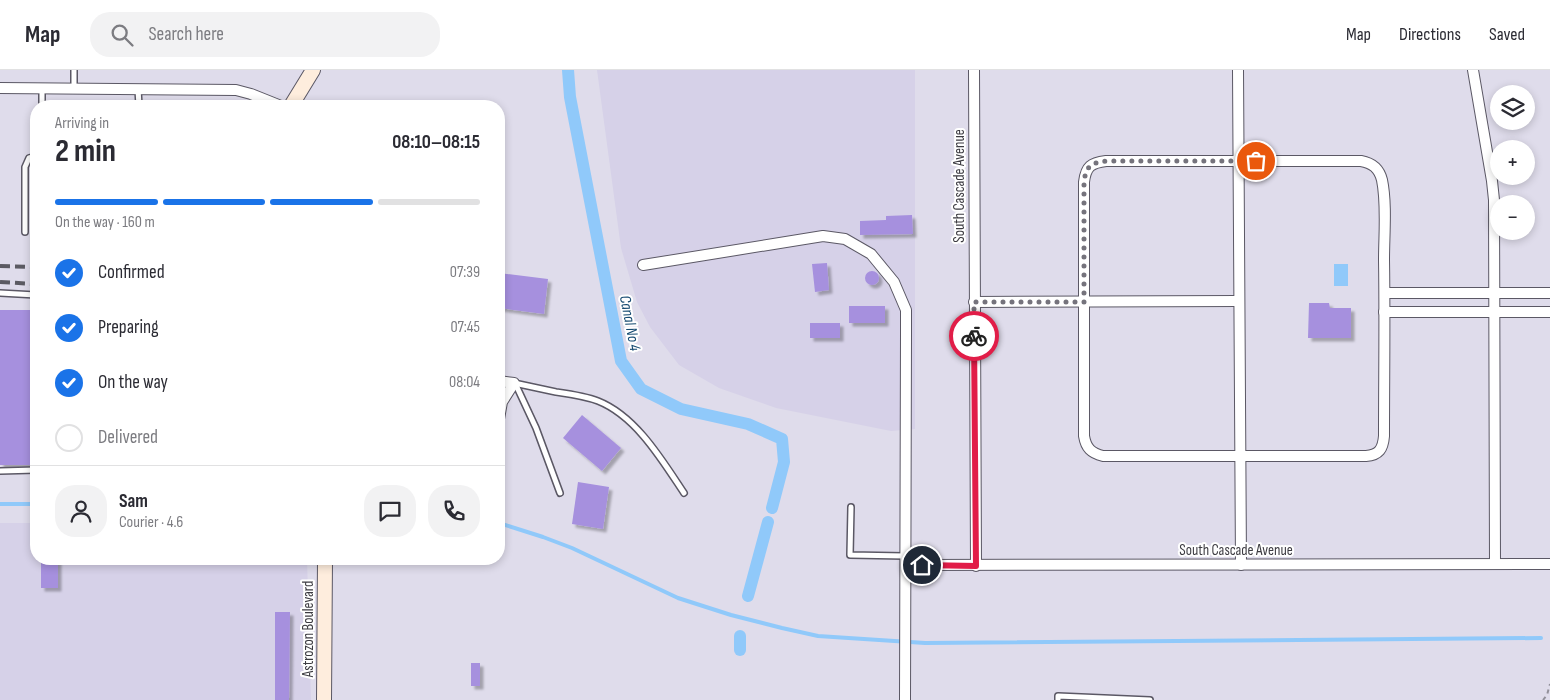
<!DOCTYPE html>
<html lang="en">
<head>
<meta charset="utf-8">
<style>
  body { margin:0; font-family:"Sofia Sans Condensed",sans-serif; background:#f2f2f3; color:#2b2b33; height:100vh; display:flex; flex-direction:column; font-size:19px; white-space:nowrap }
  * { box-sizing:border-box; margin:0 }
  p { font-size:16px; color:#7c7c81 }
  .icon { flex:none; width:28px; height:28px; fill:none; stroke:currentColor; stroke-width:2; stroke-linecap:round; stroke-linejoin:round }
  .map { position:relative; flex:1; overflow:hidden }
  .sheet { position:absolute; left:30px; top:30px; width:475px; height:465px; display:flex; flex-direction:column; background:#fff; border-radius:20px; box-shadow:0 2px 8px #0003 }
  .sheet>* { flex:none }
  .tools { position:absolute; left:1490px; top:15px; display:grid; gap:10px }
  .tools a { display:grid; place-items:center; width:45px; height:45px; border-radius:50%; background:#fff; box-shadow:0 2px 8px #0003; font-size:25px }
  .pin { position:absolute; display:grid; place-items:center; width:42px; height:42px; color:#fff; margin:-21px; border:2px solid #fff; border-radius:50%; box-shadow:0 1px 5px #0007 }
  .courier { position:absolute; display:grid; place-items:center; width:50px; height:50px; margin:-25px; border:4px solid #e11d48; border-radius:50%; background:#fff; color:#222; box-shadow:0 1px 6px #0007 }
  .overview em { font-style:normal; font-weight:700 }
  .overview div { display:flex; flex-direction:column-reverse }
  .overview { display:flex; align-items:center; justify-content:space-between; height:85px; padding:0 25px }
  h1 { font-size:32px; font-weight:700; line-height:38px }
  .bar { display:grid; grid-template-columns:repeat(4,1fr); gap:8px 5px; align-content:center; height:60px; padding:0 25px }
  .bar i { height:6px; border-radius:4px; background:#e1e1e2 }
  .bar .on { background:#1a73e8 }
  .bar p { grid-column:span 4 }
  .line { display:flex; align-items:center; gap:12px; padding:0 25px; border-top:1px solid #e1e1e2 }
  .line div { flex:1 }
  .round { display:grid; place-items:center; flex:none; width:52px; height:52px; border-radius:20px; background:#f2f2f3 }
  ol { padding:0 25px; list-style:none }
  li { display:flex; align-items:center; gap:15px; height:55px }
  li p { margin-inline-start:auto }
  li .icon { padding:5px; border-radius:50%; background:#1a73e8; color:#fff; stroke-width:4 }
  li:last-child { color:#7c7c81 }
  li i { width:28px; height:28px; border:2px solid #e1e1e2; border-radius:50% }
  header { display:flex; align-items:center; gap:30px; box-sizing:border-box; height:70px; padding:0 25px; background:#fff; border-bottom:1px solid #e1e1e2 }
  header strong { font-size:24px }
  nav { display:flex; gap:28px; margin-inline-start:auto; font-size:18px }
  .search { width:350px; height:45px; background:#f2f2f3; display:flex; align-items:center; gap:12px; box-sizing:border-box; padding:0 18px; border-radius:20px; color:#7c7c81; font-size:19px }
  .map>svg:first-child { display:block }
  .built { fill:#d6d1e8 }
  .water { fill:#90c9fa }
  .lines { fill:none; stroke-linecap:round; stroke-linejoin:round }
  .stream { stroke:#90c9fa; stroke-width:4 }
  .canal { stroke:#90c9fa; stroke-width:12 }
  .building { fill:#a690de; filter:url(#shadow) }
  .lane-casing { stroke:#5b5865; stroke-width:8 }
  .street-casing { stroke:#5b5865; stroke-width:12 }
  .secondary-casing { stroke:#5b5865; stroke-width:16 }
  .path { stroke:#92909a; stroke-width:2; stroke-dasharray:4 4; stroke-linecap:butt }
  .lane { stroke:#fff; stroke-width:5 }
  .street { stroke:#fff; stroke-width:10 }
  .secondary { stroke:#feeddd; stroke-width:14 }
  .rail { stroke:#5b5a62; stroke-width:4; stroke-dasharray:10 5; stroke-linecap:butt }
  .done { stroke:#75737c; stroke-width:5; stroke-dasharray:0 9 }
  .route { stroke:#e11d48; stroke-width:6 }
  .labels { text-anchor:middle; stroke-width:4; stroke-linejoin:round; paint-order:stroke }
  .street-label { font-size:15px; fill:#3c3b41; stroke:#fff }
  .water-label { font-size:16px; font-style:italic; fill:#144970; stroke:#fff }
</style>
</head>
<body>
<header>
<strong>Map</strong>
<div class="search"><svg class="icon" aria-label="search" viewBox="0 0 24 24"><circle cx="10" cy="10" r="6"/><path d="M15 15l6 6"/></svg>Search here</div>
<nav><a>Map</a><a>Directions</a><a>Saved</a></nav>
</header>
<div class="map">
<svg width="1550" height="630" viewBox="0 0 1550 630">
  <defs>
    <filter id="shadow"><feDropShadow dx="3.5" dy="3.5" stdDeviation="1" flood-color="#0004"/></filter>
  </defs>
  <rect width="100%" height="100%" fill="#dfdceb"/>
  <!-- built -->
  <g class="built">
    <path d="M 597,0 L 915,0 L 915,359 L 891,361 L 776,338 L 719,318 L 679,295 L 650,257 L 637,232 L 621,178 Z"/>
    <path d="M 0,453 L 36,453 L 36,489 L 307,489 L 311,630 L 0,630 Z"/>
  </g>
  <!-- water -->
  <rect class="water" x="1334" y="194" width="14" height="22"/>
  <g class="lines">
    <!-- stream -->
    <g class="stream">
      <path d="M 0,434 L 36,434"/>
      <path d="M 499,453 L 543,467 L 572,478 L 678,528 L 731,545 L 782,558 L 818,566 L 925,573 L 1541,568"/>
    </g>
    <!-- canal -->
    <g class="canal">
      <path d="M 568,0 L 570,27 L 621,291 L 641,319 L 681,339 L 748,354 L 782,369 L 784,392 L 772,438"/>
      <path d="M 748,526 L 768,452"/>
      <path d="M 740,580 L 740,566"/>
    </g>
  </g>
  <!-- building -->
  <g class="building">
    <path d="M 912,145 L 913,164 L 860,165 L 860,151 L 886,150 L 886,146 Z"/>
    <path d="M 827,193 L 829,220 L 815,222 L 812,194 Z"/>
    <circle cx="872" cy="208" r="7"/>
    <path d="M 499,203 L 548,209 L 544,244 L 499,238 Z"/>
    <path d="M 1309,233 L 1329,233 L 1330,238 L 1351,238 L 1351,268 L 1308,268 Z"/>
    <rect x="849" y="236" width="36" height="17"/>
    <rect x="0" y="240" width="36" height="155"/>
    <rect x="810" y="253" width="30" height="15"/>
    <path d="M 582,345 L 621,378 L 602,401 L 563,368 Z"/>
    <path d="M 578,412 L 609,417 L 603,459 L 572,454 Z"/>
    <rect x="41" y="489" width="17" height="29"/>
    <path d="M 275,542 L 290,542 L 289,630 L 275,630 Z"/>
    <rect x="471" y="593" width="9" height="23"/>
  </g>
  <g class="lines">
    <!-- lane casing -->
    <g class="lane-casing">
      <g id="lane">
        <path d="M 74,0 L 74,19"/>
        <path d="M 42,19 L 42,36"/>
        <path d="M 138,19 L 139,36"/>
        <path d="M 25,162 L 25,97 L 29,88 L 36,86"/>
        <path d="M 0,223 L 36,225"/>
        <path d="M 514,313 C 528,316 542,319 556,322 C 570,324 585,326 598,331 C 636,346 662,390 684,423"/>
        <path d="M 515,313 L 536,358 L 560,423"/>
        <path d="M 0,401 L 36,400"/>
        <path d="M 851,437 L 850,485 L 905,486"/>
        <path d="M 1058,630 L 1058,626 L 1150,630"/>
      </g>
    </g>
    <!-- street casing -->
    <g class="street-casing">
      <g id="street">
        <path d="M 974,0 L 976,496"/>
        <path d="M 1238,0 L 1241,495"/>
        <path d="M 1473,0 L 1492,111 L 1494,130 L 1495,493"/>
        <path d="M 0,18 L 236,20 L 251,24 L 281,36"/>
        <path d="M 1106,91 L 1361,91 C 1372,93 1379,98 1382,110 C 1387,134 1384,165 1384,190 C 1385,249 1384,308 1384,366 C 1383,379 1379,385 1366,386 L 1103,386 C 1091,383 1086,378 1084,366 L 1084,112 C 1086,96 1091,93 1106,91 Z"/>
        <path d="M 643,195 L 823,166 L 845,169 L 871,184 L 894,212 L 906,240 L 906,264 L 905,630"/>
        <path d="M 1385,223 L 1550,223"/>
        <path d="M 974,232 L 1239,231"/>
        <path d="M 1384,242 L 1550,242"/>
        <path d="M 499,311 L 514,313 L 502,332 L 499,349"/>
        <path d="M 921,495 L 1550,494"/>
      </g>
    </g>
    <!-- secondary casing -->
    <g class="secondary-casing">
      <g id="secondary">
        <path d="M 291,36 L 313,0"/>
        <path d="M 324,630 L 325,489"/>
      </g>
    </g>
    <!-- path -->
    <path class="path" d="M 1543,630 L 1547,625 L 1550,614"/>
    <!-- lane -->
    <use href="#lane" class="lane"/>
    <!-- street -->
    <use href="#street" class="street"/>
    <!-- secondary -->
    <use href="#secondary" class="secondary"/>
    <!-- rail -->
    <g class="rail">
      <path d="M 0,196 L 36,197"/>
      <path d="M 0,212 L 36,214"/>
    </g>
  </g>
  <g class="lines">
    <!-- done -->
    <path class="done" d="M 974,266 L 974,232 L 1084,232 L 1084,112 C 1086,96 1091,93 1106,91 L 1256,91"/>
    <!-- route -->
    <path class="route" d="M 922,495 L 976,496 L 974,266"/>
  </g>
  <g class="labels">
    <!-- street labels -->
    <g class="street-label">
      <text transform="translate(959 116) rotate(-90)" y="5">South Cascade Avenue</text>
      <text x="1236" y="485">South Cascade Avenue</text>
      <text transform="translate(308 559) rotate(-90)" y="5">Astrozon Boulevard</text>
    </g>
    <!-- water labels -->
    <g class="water-label">
      <text transform="translate(631 253) rotate(79)" y="6">Canal No 4</text>
    </g>
  </g>
</svg>
<div class="tools">
<a><svg class="icon" aria-label="layers" viewBox="0 0 24 24"><path d="M12 4l9 5-9 5-9-5zM3 14l9 5 9-5"/></svg></a>
<a>+</a>
<a>−</a>
</div>
<div class="pin" style="left:1256px;top:91px;background:#ea580c"><svg class="icon" aria-label="bag" viewBox="0 0 24 24"><path d="M5 8h14l-1 12H6zM9 8a3 3 0 0 1 6 0"/></svg></div>
<div class="pin" style="left:922px;top:495px;background:#1f2937"><svg class="icon" aria-label="home" viewBox="0 0 24 24"><path d="M3 11l9-7 9 7M6 9v11h12V9"/></svg></div>
<div class="courier" style="left:974px;top:266px"><svg class="icon" aria-label="bike" viewBox="0 0 24 24"><circle cx="6" cy="16" r="4"/><circle cx="18" cy="16" r="4"/><path d="M6 16l4-8h5l3 8M10 8l3 8H6M13 5h3"/></svg></div>
<section class="sheet">
<div class="overview"><div><h1>2 min</h1><p>Arriving in</p></div><em>08:10–08:15</em></div>
<div class="bar"><i class="on"></i><i class="on"></i><i class="on"></i><i></i><p>On the way · 160 m</p></div>
<ol>
<li><svg class="icon" aria-label="check" viewBox="0 0 24 24"><path d="M5 12l5 5 9-10"/></svg>Confirmed<p>07:39</p></li>
<li><svg class="icon" aria-label="check" viewBox="0 0 24 24"><path d="M5 12l5 5 9-10"/></svg>Preparing<p>07:45</p></li>
<li><svg class="icon" aria-label="check" viewBox="0 0 24 24"><path d="M5 12l5 5 9-10"/></svg>On the way<p>08:04</p></li>
<li><i></i>Delivered</li>
</ol>
<div class="line" style="height:90px"><a class="round"><svg class="icon" aria-label="person" viewBox="0 0 24 24"><circle cx="12" cy="8" r="4"/><path d="M4 21q1-7 8-7t8 7"/></svg></a><div><b>Sam</b><p>Courier · 4.6</p></div><a class="round"><svg class="icon" aria-label="chat" viewBox="0 0 24 24"><path d="M4 5h16v11H9l-5 4z"/></svg></a><a class="round"><svg class="icon" aria-label="phone" viewBox="0 0 24 24"><path d="M5 4h4l2 5-3 2q2 4 5 5l2-3 5 2v4C11 20 4 13 5 4z"/></svg></a></div>
</section>
</div>
</body>
</html>
